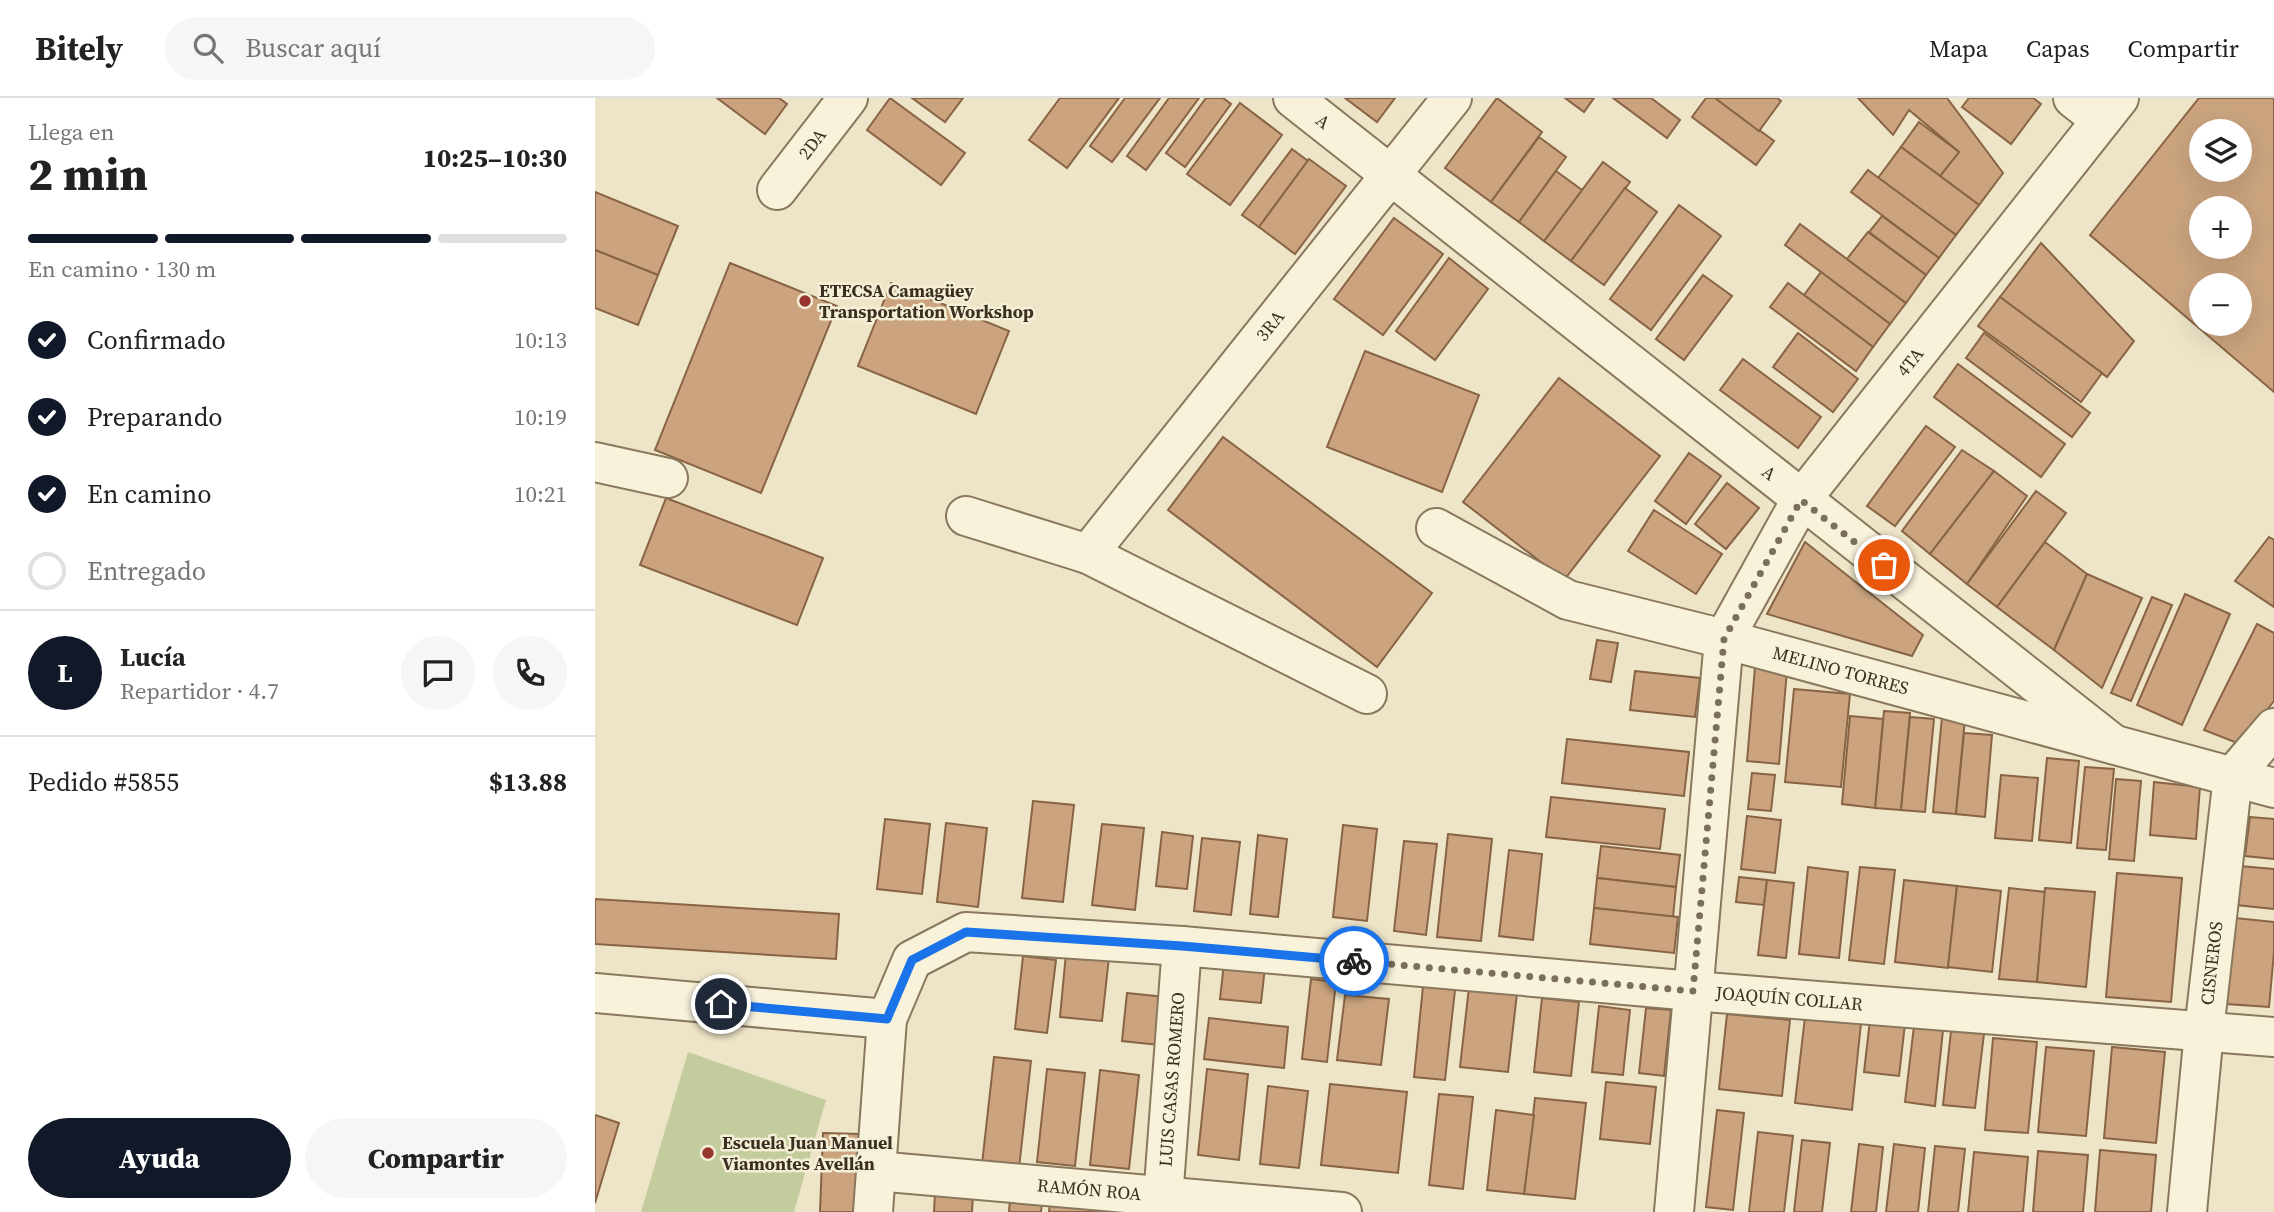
<!DOCTYPE html>
<html lang="es">
<head>
<meta charset="utf-8">
<style>
  body { margin:0; font-family:"Source Serif 4",serif; background:#f6f6f6; color:#222; height:100vh; display:flex; flex-direction:column; font-size:26px; white-space:nowrap }
  * { box-sizing:border-box; margin:0 }
  p { font-size:23px; color:#767676 }
  .icon { flex:none; width:38px; height:38px; fill:none; stroke:currentColor; stroke-width:2; stroke-linecap:round; stroke-linejoin:round }
  .map { position:relative; flex:1; overflow:hidden }
  .drawer { display:flex; flex-direction:column; background:#fff; width:595px }
  .drawer>* { flex:none }
  .fabs { position:absolute; left:1594px; top:21px; display:grid; gap:14px }
  .fabs a { display:grid; place-items:center; width:63px; height:63px; border-radius:50%; background:#fff; box-shadow:0 7px 28px #0002; font-size:35px }
  .pin { position:absolute; display:grid; place-items:center; width:60px; height:60px; color:#fff; margin:-30px; border:4px solid #fff; border-radius:50%; box-shadow:0 2px 7px #0007 }
  .courier { position:absolute; display:grid; place-items:center; width:70px; height:70px; margin:-35px; border:5px solid #1a73e8; border-radius:50%; background:#fff; color:#222; box-shadow:0 2px 9px #0007 }
  .overview em { font-style:normal; font-weight:800 }
  .overview div { display:flex; flex-direction:column-reverse }
  .overview { display:flex; align-items:center; justify-content:space-between; height:119px; padding:0 28px }
  h1 { font-size:46px; font-weight:800; line-height:52px }
  .bar { display:grid; grid-template-columns:repeat(4,1fr); gap:10px 7px; align-content:center; height:84px; padding:0 28px }
  .bar i { height:9px; border-radius:5px; background:#e0e0e0 }
  .bar .selected { background:#111827 }
  .bar p { grid-column:span 4 }
  .line { display:flex; align-items:center; gap:18px; padding:0 28px; border-top:2px solid #e0e0e0 }
  .line div { flex:1 }
  .round { display:grid; place-items:center; flex:none; width:74px; height:74px; border-radius:37px; background:#f6f6f6 }
  ol { padding:0 28px; list-style:none }
  li { display:flex; align-items:center; gap:21px; height:77px }
  li p { margin-inline-start:auto }
  li .icon { padding:7px; border-radius:50%; background:#111827; color:#fff; stroke-width:4 }
  li:last-child { color:#767676 }
  li i { width:38px; height:38px; border:4px solid #e0e0e0; border-radius:50% }
  .action { display:flex; gap:14px; margin-top:auto; padding:14px 28px }
  .action a { flex:1; height:80px; border-radius:42px; background:#111827; color:#fff; font-size:28px; font-weight:800; line-height:80px; text-align:center }
  .action a+a { background:#f6f6f6; color:#222 }
  header { display:flex; align-items:center; gap:42px; box-sizing:border-box; height:98px; padding:0 35px; background:#fff; border-bottom:2px solid #e0e0e0 }
  header strong { font-size:33px }
  nav { display:flex; gap:38px; margin-inline-start:auto; font-size:24px }
  .search { width:490px; height:63px; background:#f6f6f6; display:flex; align-items:center; gap:18px; box-sizing:border-box; padding:0 24px; border-radius:38px; color:#767676; font-size:26px }
  main { display:flex; flex:1; min-height:0 }
  .map>svg:first-child { display:block }
  .green { fill:#c3cc9c }
  .building { fill:#cba47f; stroke:#886444; stroke-width:2; fill-rule:evenodd }
  .lines { fill:none; stroke-linecap:round; stroke-linejoin:round }
  .minor-casing { stroke:#89785d; stroke-width:42 }
  .minor { stroke:#f8f2db; stroke-width:38 }
  .done { stroke:#796f5b; stroke-width:7; stroke-dasharray:0 12.6 }
  .route { stroke:#1a73e8; stroke-width:9 }
  .poi-dot { fill:#97352f; stroke:#f5efd7; stroke-width:2.5 }
  .labels { text-anchor:middle; stroke-width:5; stroke-linejoin:round; paint-order:stroke }
  .street-label { font-size:18px; fill:#3a2f20; stroke:#f5efd7 }
  .poi-label { font-size:18px; font-weight:bold; fill:#3a2f20; stroke:#f5efd7; text-anchor:start }
</style>
</head>
<body>
<header>
<strong>Bitely</strong>
<div class="search"><svg class="icon" aria-label="search" viewBox="0 0 24 24"><circle cx="10" cy="10" r="6"/><path d="M15 15l6 6"/></svg>Buscar aquí</div>
<nav><a>Mapa</a><a>Capas</a><a>Compartir</a></nav>
</header>
<main>
<section class="drawer">
<div class="overview"><div><h1>2 min</h1><p>Llega en</p></div><em>10:25–10:30</em></div>
<div class="bar"><i class="selected"></i><i class="selected"></i><i class="selected"></i><i></i><p>En camino · 130 m</p></div>
<ol>
<li><svg class="icon" aria-label="check" viewBox="0 0 24 24"><path d="M5 12l5 5 9-10"/></svg>Confirmado<p>10:13</p></li>
<li><svg class="icon" aria-label="check" viewBox="0 0 24 24"><path d="M5 12l5 5 9-10"/></svg>Preparando<p>10:19</p></li>
<li><svg class="icon" aria-label="check" viewBox="0 0 24 24"><path d="M5 12l5 5 9-10"/></svg>En camino<p>10:21</p></li>
<li><i></i>Entregado</li>
</ol>
<div class="line" style="height:126px"><b class="round" style="background:#111827;color:#fff">L</b><div><b>Lucía</b><p>Repartidor · 4.7</p></div><a class="round"><svg class="icon" aria-label="chat" viewBox="0 0 24 24"><path d="M4 5h16v11H9l-5 4z"/></svg></a><a class="round"><svg class="icon" aria-label="phone" viewBox="0 0 24 24"><path d="M5 4h4l2 5-3 2q2 4 5 5l2-3 5 2v4C11 20 4 13 5 4z"/></svg></a></div>
<div class="line" style="height:91px"><div>Pedido #5855</div><b>$13.88</b></div>
<div class="action"><a>Ayuda</a><a>Compartir</a></div>
</section>
<div class="map">
<svg width="1679" height="1114" viewBox="0 0 1679 1114">
  <rect width="100%" height="100%" fill="#eee5c8"/>
  <!-- green -->
  <path class="green" d="M 93,954 L 231,1002 L 199,1114 L 46,1114 Z"/>
  <!-- building -->
  <g class="building">
    <path d="M 122,0 L 184,0 L 192,6 L 170,36 Z"/>
    <path d="M 295,0 L 370,55 L 346,87 L 272,32 Z"/>
    <path d="M 317,0 L 368,0 L 350,24 Z"/>
    <path d="M 465,0 L 524,0 L 472,70 L 434,42 Z"/>
    <path d="M 530,0 L 565,0 L 517,64 L 495,48 Z"/>
    <path d="M 574,0 L 604,0 L 551,72 L 532,58 Z"/>
    <path d="M 611,0 L 628,0 L 636,6 L 590,69 L 571,55 Z"/>
    <path d="M 750,0 L 800,0 L 782,24 Z"/>
    <path d="M 902,0 L 947,34 L 896,104 L 850,70 Z"/>
    <path d="M 970,0 L 999,0 L 989,14 Z"/>
    <path d="M 1018,0 L 1056,0 L 1085,22 L 1072,40 Z"/>
    <path d="M 1111,0 L 1121,0 L 1179,43 L 1161,67 L 1097,19 Z"/>
    <path d="M 1120,0 L 1182,0 L 1186,3 L 1164,33 Z"/>
    <path d="M 1263,0 L 1352,0 L 1408,75 L 1384,107 L 1345,78 L 1364,54 L 1314,12 L 1298,37 Z"/>
    <path d="M 1374,0 L 1438,0 L 1446,6 L 1416,46 L 1367,9 Z"/>
    <path d="M 1604,0 L 1679,0 L 1679,294 L 1495,137 ZM 1606,33 L 1645,33 L 1645,72 L 1606,72 ZM 1606,110 L 1645,110 L 1645,149 L 1606,149 ZM 1606,187 L 1645,187 L 1645,226 L 1606,226 Z"/>
    <path d="M 645,5 L 687,37 L 635,107 L 592,76 Z"/>
    <path d="M 1324,24 L 1364,54 L 1345,78 L 1306,49 Z"/>
    <path d="M 944,39 L 971,59 L 924,124 L 896,104 Z"/>
    <path d="M 1306,49 L 1384,107 L 1361,137 L 1283,80 Z"/>
    <path d="M 697,51 L 713,63 L 664,129 L 647,117 Z"/>
    <path d="M 714,61 L 751,88 L 700,156 L 664,129 Z"/>
    <path d="M 1008,64 L 1035,84 L 976,163 L 949,143 Z"/>
    <path d="M 1273,72 L 1361,137 L 1344,160 L 1256,94 Z"/>
    <path d="M 961,73 L 987,92 L 949,143 L 924,124 Z"/>
    <path d="M 1030,90 L 1062,114 L 1009,187 L 976,163 Z"/>
    <path d="M 0,94 L 83,128 L 63,177 L 0,152 Z"/>
    <path d="M 1084,107 L 1126,138 L 1056,232 L 1015,201 Z"/>
    <path d="M 1287,118 L 1344,160 L 1331,177 L 1274,134 Z"/>
    <path d="M 799,120 L 848,156 L 788,237 L 739,201 Z"/>
    <path d="M 1205,126 L 1311,205 L 1295,226 L 1190,147 Z"/>
    <path d="M 1273,134 L 1331,177 L 1311,205 L 1252,161 Z"/>
    <path d="M 1446,145 L 1539,243 L 1512,279 L 1405,199 Z"/>
    <path d="M 0,152 L 63,177 L 43,227 L 0,210 Z"/>
    <path d="M 854,160 L 893,191 L 840,262 L 801,233 Z"/>
    <path d="M 135,165 L 242,208 L 166,395 L 60,352 Z"/>
    <path d="M 1226,174 L 1295,226 L 1278,249 L 1209,197 Z"/>
    <path d="M 1108,177 L 1137,198 L 1089,262 L 1061,241 Z"/>
    <path d="M 296,185 L 414,233 L 381,316 L 263,268 Z"/>
    <path d="M 1193,185 L 1278,249 L 1261,273 L 1175,209 Z"/>
    <path d="M 1405,199 L 1507,275 L 1486,304 L 1383,228 Z"/>
    <path d="M 1203,235 L 1263,281 L 1238,314 L 1178,269 Z"/>
    <path d="M 1389,235 L 1495,315 L 1477,339 L 1371,260 Z"/>
    <path d="M 770,253 L 884,297 L 847,394 L 732,349 Z"/>
    <path d="M 1148,261 L 1226,319 L 1203,350 L 1125,292 Z"/>
    <path d="M 1363,266 L 1470,346 L 1446,379 L 1339,299 Z"/>
    <path d="M 964,280 L 1065,358 L 969,482 L 868,404 Z"/>
    <path d="M 1331,328 L 1360,349 L 1300,428 L 1272,408 Z"/>
    <path d="M 628,339 L 837,495 L 782,569 L 573,412 Z"/>
    <path d="M 1367,352 L 1399,373 L 1335,456 L 1307,433 Z"/>
    <path d="M 1094,355 L 1126,378 L 1091,426 L 1060,403 Z"/>
    <path d="M 1399,373 L 1432,398 L 1372,486 L 1335,456 Z"/>
    <path d="M 1132,385 L 1164,410 L 1131,451 L 1100,426 Z"/>
    <path d="M 1441,393 L 1471,415 L 1402,509 L 1372,486 Z"/>
    <path d="M 71,400 L 228,460 L 202,527 L 45,467 Z"/>
    <path d="M 1059,412 L 1127,456 L 1101,496 L 1033,453 Z"/>
    <path d="M 1674,439 L 1679,442 L 1679,509 L 1640,483 Z"/>
    <path d="M 1210,444 L 1328,537 L 1317,558 L 1172,516 Z"/>
    <path d="M 1450,444 L 1492,476 L 1459,552 L 1402,509 Z"/>
    <path d="M 1492,476 L 1547,500 L 1507,590 L 1459,552 Z"/>
    <path d="M 1590,496 L 1635,516 L 1587,627 L 1542,607 Z"/>
    <path d="M 1557,499 L 1577,507 L 1536,603 L 1516,595 Z"/>
    <path d="M 1662,526 L 1679,535 L 1679,603 L 1645,646 L 1609,632 Z"/>
    <path d="M 1002,542 L 1023,545 L 1016,584 L 995,581 Z"/>
    <path d="M 1160,569 L 1192,572 L 1184,666 L 1152,663 Z"/>
    <path d="M 1040,573 L 1105,580 L 1100,619 L 1035,612 Z"/>
    <path d="M 1199,591 L 1255,596 L 1246,689 L 1190,684 Z"/>
    <path d="M 1289,613 L 1315,615 L 1306,712 L 1280,710 Z"/>
    <path d="M 1255,618 L 1288,621 L 1280,710 L 1247,706 Z"/>
    <path d="M 1315,619 L 1339,621 L 1330,714 L 1306,712 Z"/>
    <path d="M 1347,619 L 1370,621 L 1361,716 L 1338,714 Z"/>
    <path d="M 1369,635 L 1397,637 L 1390,719 L 1361,716 Z"/>
    <path d="M 972,641 L 1094,654 L 1089,698 L 967,685 Z"/>
    <path d="M 1452,660 L 1484,663 L 1476,745 L 1444,742 Z"/>
    <path d="M 1490,669 L 1519,671 L 1511,752 L 1482,750 Z"/>
    <path d="M 1157,675 L 1180,677 L 1176,713 L 1153,711 Z"/>
    <path d="M 1406,677 L 1443,680 L 1437,743 L 1400,740 Z"/>
    <path d="M 1521,681 L 1546,683 L 1539,763 L 1514,761 Z"/>
    <path d="M 1559,684 L 1605,689 L 1601,741 L 1555,737 Z"/>
    <path d="M 956,699 L 1070,711 L 1065,751 L 951,739 Z"/>
    <path d="M 438,703 L 479,707 L 468,804 L 427,800 Z"/>
    <path d="M 1152,718 L 1186,722 L 1180,775 L 1146,771 Z"/>
    <path d="M 1655,719 L 1679,721 L 1679,761 L 1650,758 Z"/>
    <path d="M 290,721 L 335,726 L 327,796 L 282,791 Z"/>
    <path d="M 351,725 L 392,730 L 383,809 L 342,804 Z"/>
    <path d="M 507,726 L 549,730 L 540,812 L 497,807 Z"/>
    <path d="M 748,727 L 782,731 L 772,823 L 738,819 Z"/>
    <path d="M 567,734 L 598,738 L 592,791 L 561,788 Z"/>
    <path d="M 853,736 L 897,741 L 886,843 L 842,839 Z"/>
    <path d="M 663,737 L 692,741 L 683,819 L 655,816 Z"/>
    <path d="M 607,740 L 645,744 L 636,817 L 599,813 Z"/>
    <path d="M 809,743 L 842,746 L 831,837 L 799,833 Z"/>
    <path d="M 1006,748 L 1085,757 L 1081,789 L 1002,780 Z"/>
    <path d="M 914,752 L 947,756 L 938,842 L 904,838 Z"/>
    <path d="M 1645,768 L 1679,771 L 1679,811 L 1641,807 Z"/>
    <path d="M 1213,769 L 1253,774 L 1244,860 L 1204,856 Z"/>
    <path d="M 1265,769 L 1300,772 L 1289,866 L 1254,862 Z"/>
    <path d="M 1522,775 L 1587,780 L 1576,904 L 1511,899 Z"/>
    <path d="M 1144,779 L 1172,782 L 1169,807 L 1141,804 Z"/>
    <path d="M 1002,780 L 1081,789 L 1078,819 L 999,810 Z"/>
    <path d="M 1172,782 L 1199,785 L 1191,860 L 1163,857 Z"/>
    <path d="M 1309,782 L 1362,788 L 1353,870 L 1300,864 Z"/>
    <path d="M 1362,788 L 1406,793 L 1397,874 L 1353,869 Z"/>
    <path d="M 1414,790 L 1451,794 L 1442,884 L 1404,881 Z"/>
    <path d="M 1450,790 L 1500,794 L 1491,889 L 1442,884 Z"/>
    <path d="M 0,801 L 244,816 L 241,861 L 0,846 Z"/>
    <path d="M 999,810 L 1083,819 L 1079,855 L 995,846 Z"/>
    <path d="M 1640,820 L 1679,824 L 1679,854 L 1674,909 L 1631,906 Z"/>
    <path d="M 471,855 L 514,859 L 507,923 L 465,919 Z"/>
    <path d="M 428,858 L 461,862 L 452,935 L 420,931 Z"/>
    <path d="M 629,865 L 670,869 L 666,905 L 625,901 Z"/>
    <path d="M 716,881 L 741,884 L 732,964 L 707,961 Z"/>
    <path d="M 828,888 L 860,892 L 850,982 L 819,979 Z"/>
    <path d="M 874,889 L 922,895 L 913,974 L 865,969 Z"/>
    <path d="M 532,895 L 569,899 L 564,947 L 527,943 Z"/>
    <path d="M 750,897 L 794,901 L 786,967 L 742,962 Z"/>
    <path d="M 947,900 L 984,904 L 976,978 L 939,974 Z"/>
    <path d="M 1004,908 L 1035,912 L 1028,977 L 997,974 Z"/>
    <path d="M 1051,910 L 1076,912 L 1069,978 L 1044,975 Z"/>
    <path d="M 1132,916 L 1195,922 L 1187,998 L 1124,991 Z"/>
    <path d="M 1210,919 L 1266,925 L 1257,1012 L 1200,1005 Z"/>
    <path d="M 614,920 L 693,929 L 689,970 L 609,961 Z"/>
    <path d="M 1275,922 L 1310,926 L 1304,978 L 1269,974 Z"/>
    <path d="M 1319,928 L 1348,932 L 1340,1008 L 1310,1004 Z"/>
    <path d="M 1356,933 L 1389,936 L 1380,1010 L 1348,1007 Z"/>
    <path d="M 1398,940 L 1442,944 L 1433,1035 L 1390,1032 Z"/>
    <path d="M 1451,949 L 1499,953 L 1491,1038 L 1443,1034 Z"/>
    <path d="M 1517,949 L 1570,954 L 1561,1045 L 1509,1040 Z"/>
    <path d="M 399,959 L 436,963 L 424,1070 L 387,1066 Z"/>
    <path d="M 452,971 L 490,975 L 480,1068 L 442,1064 Z"/>
    <path d="M 612,971 L 653,976 L 644,1062 L 603,1057 Z"/>
    <path d="M 505,972 L 544,977 L 534,1071 L 495,1067 Z"/>
    <path d="M 1011,984 L 1061,989 L 1055,1046 L 1005,1041 Z"/>
    <path d="M 735,986 L 812,994 L 803,1075 L 726,1067 Z"/>
    <path d="M 673,988 L 713,993 L 704,1070 L 665,1066 Z"/>
    <path d="M 844,996 L 878,999 L 868,1091 L 834,1087 Z"/>
    <path d="M 940,1000 L 991,1005 L 980,1101 L 929,1096 Z"/>
    <path d="M 901,1012 L 939,1017 L 929,1096 L 892,1092 Z"/>
    <path d="M 1122,1012 L 1149,1015 L 1138,1112 L 1111,1109 Z"/>
    <path d="M 0,1017 L 24,1025 L 0,1105 Z"/>
    <path d="M 1163,1034 L 1198,1038 L 1189,1114 L 1154,1114 Z"/>
    <path d="M 228,1035 L 265,1036 L 262,1114 L 225,1114 Z"/>
    <path d="M 1207,1042 L 1235,1045 L 1227,1114 L 1199,1114 Z"/>
    <path d="M 1264,1046 L 1288,1049 L 1281,1114 L 1256,1114 Z"/>
    <path d="M 1299,1046 L 1330,1050 L 1323,1114 L 1291,1114 Z"/>
    <path d="M 1340,1048 L 1370,1051 L 1363,1114 L 1333,1114 Z"/>
    <path d="M 1505,1052 L 1561,1057 L 1556,1114 L 1500,1114 Z"/>
    <path d="M 1443,1053 L 1493,1057 L 1488,1114 L 1438,1114 Z"/>
    <path d="M 1379,1054 L 1433,1059 L 1428,1114 L 1373,1114 Z"/>
    <path d="M 340,1095 L 378,1097 L 377,1114 L 339,1114 Z"/>
    <path d="M 415,1101 L 447,1104 L 446,1114 L 414,1114 Z"/>
    <path d="M 455,1103 L 536,1114 L 454,1114 Z"/>
  </g>
  <g class="lines">
    <!-- minor casing -->
    <g class="minor-casing">
      <g id="minor">
        <path id="s1" d="M 698,0 L 1518,646"/>
        <path d="M 1478,0 L 1506,22"/>
        <path id="s2" d="M 182,92 L 253,0"/>
        <path d="M 0,364 L 73,380"/>
        <path d="M 371,418 L 493,456 L 772,596"/>
        <path id="s3" d="M 841,430 L 973,502 L 1129,541 L 1679,690"/>
        <path id="s4" d="M 493,456 L 857,0"/>
        <path id="s5" d="M 0,895 L 292,921 L 317,862 L 371,834 L 587,848 L 1098,893 L 1679,939"/>
        <path id="s6" d="M 281,1073 L 747,1114"/>
        <path d="M 278,1114 L 292,921"/>
        <path id="s7" d="M 567,1114 L 587,848"/>
        <path id="s8" d="M 1079,1114 L 1129,541 L 1206,402 L 1524,0"/>
        <path id="s9" d="M 1592,1114 L 1609,933 L 1638,678 L 1679,630"/>
      </g>
    </g>
    <!-- minor -->
    <use href="#minor" class="minor"/>
  </g>
  <g class="lines">
    <!-- done -->
    <path class="done" d="M 759,863 L 1098,893 L 1129,541 L 1206,402 L 1289,467"/>
    <!-- route -->
    <path class="route" d="M 126,906 L 292,921 L 317,862 L 371,834 L 587,848 L 759,863"/>
  </g>
  <!-- markers -->
  <g class="poi-dot">
    <circle cx="210" cy="203" r="7"/>
    <circle cx="113" cy="1055" r="7"/>
  </g>
  <g class="labels">
    <!-- street labels -->
    <g class="street-label">
      <text dy="6" stroke="none"><textPath href="#s1" startOffset="38">A</textPath></text>
      <text dy="6" stroke="none"><textPath href="#s2" startOffset="58">2DA</textPath></text>
      <text dy="6" stroke="none"><textPath href="#s4" startOffset="292">3RA</textPath></text>
      <text dy="6" stroke="none"><textPath href="#s8" startOffset="910">4TA</textPath></text>
      <text dy="6" stroke="none"><textPath href="#s1" startOffset="606">A</textPath></text>
      <text dy="6" stroke="none"><textPath href="#s3" startOffset="432">MELINO TORRES</textPath></text>
      <text dy="6" stroke="none"><textPath href="#s9" startOffset="250">CISNEROS</textPath></text>
      <text dy="6" stroke="none"><textPath href="#s5" startOffset="1244">JOAQUÍN COLLAR</textPath></text>
      <text dy="6" stroke="none"><textPath href="#s7" startOffset="133">LUIS CASAS ROMERO</textPath></text>
      <text dy="6" stroke="none"><textPath href="#s6" startOffset="214">RAMÓN ROA</textPath></text>
    </g>
    <!-- poi labels -->
    <g class="poi-label">
      <text x="224" y="199">ETECSA Camagüey<tspan x="224" dy="21">Transportation Workshop</tspan></text>
      <text x="127" y="1051">Escuela Juan Manuel<tspan x="127" dy="21">Viamontes Avellán</tspan></text>
    </g>
  </g>
</svg>
<div class="fabs">
<a><svg class="icon" aria-label="layers" viewBox="0 0 24 24"><path d="M12 4l9 5-9 5-9-5zM3 14l9 5 9-5"/></svg></a>
<a>+</a>
<a>−</a>
</div>
<div class="pin" style="left:1289px;top:467px;background:#ea580c"><svg class="icon" aria-label="bag" viewBox="0 0 24 24"><path d="M5 8h14l-1 12H6zM9 8a3 3 0 0 1 6 0"/></svg></div>
<div class="pin" style="left:126px;top:906px;background:#1f2937"><svg class="icon" aria-label="home" viewBox="0 0 24 24"><path d="M3 11l9-7 9 7M6 9v11h12V9"/></svg></div>
<div class="courier" style="left:759px;top:863px"><svg class="icon" aria-label="bike" viewBox="0 0 24 24"><circle cx="6" cy="16" r="4"/><circle cx="18" cy="16" r="4"/><path d="M6 16l4-8h5l3 8M10 8l3 8H6M13 5h3"/></svg></div>
</div>
</main>
</body>
</html>
